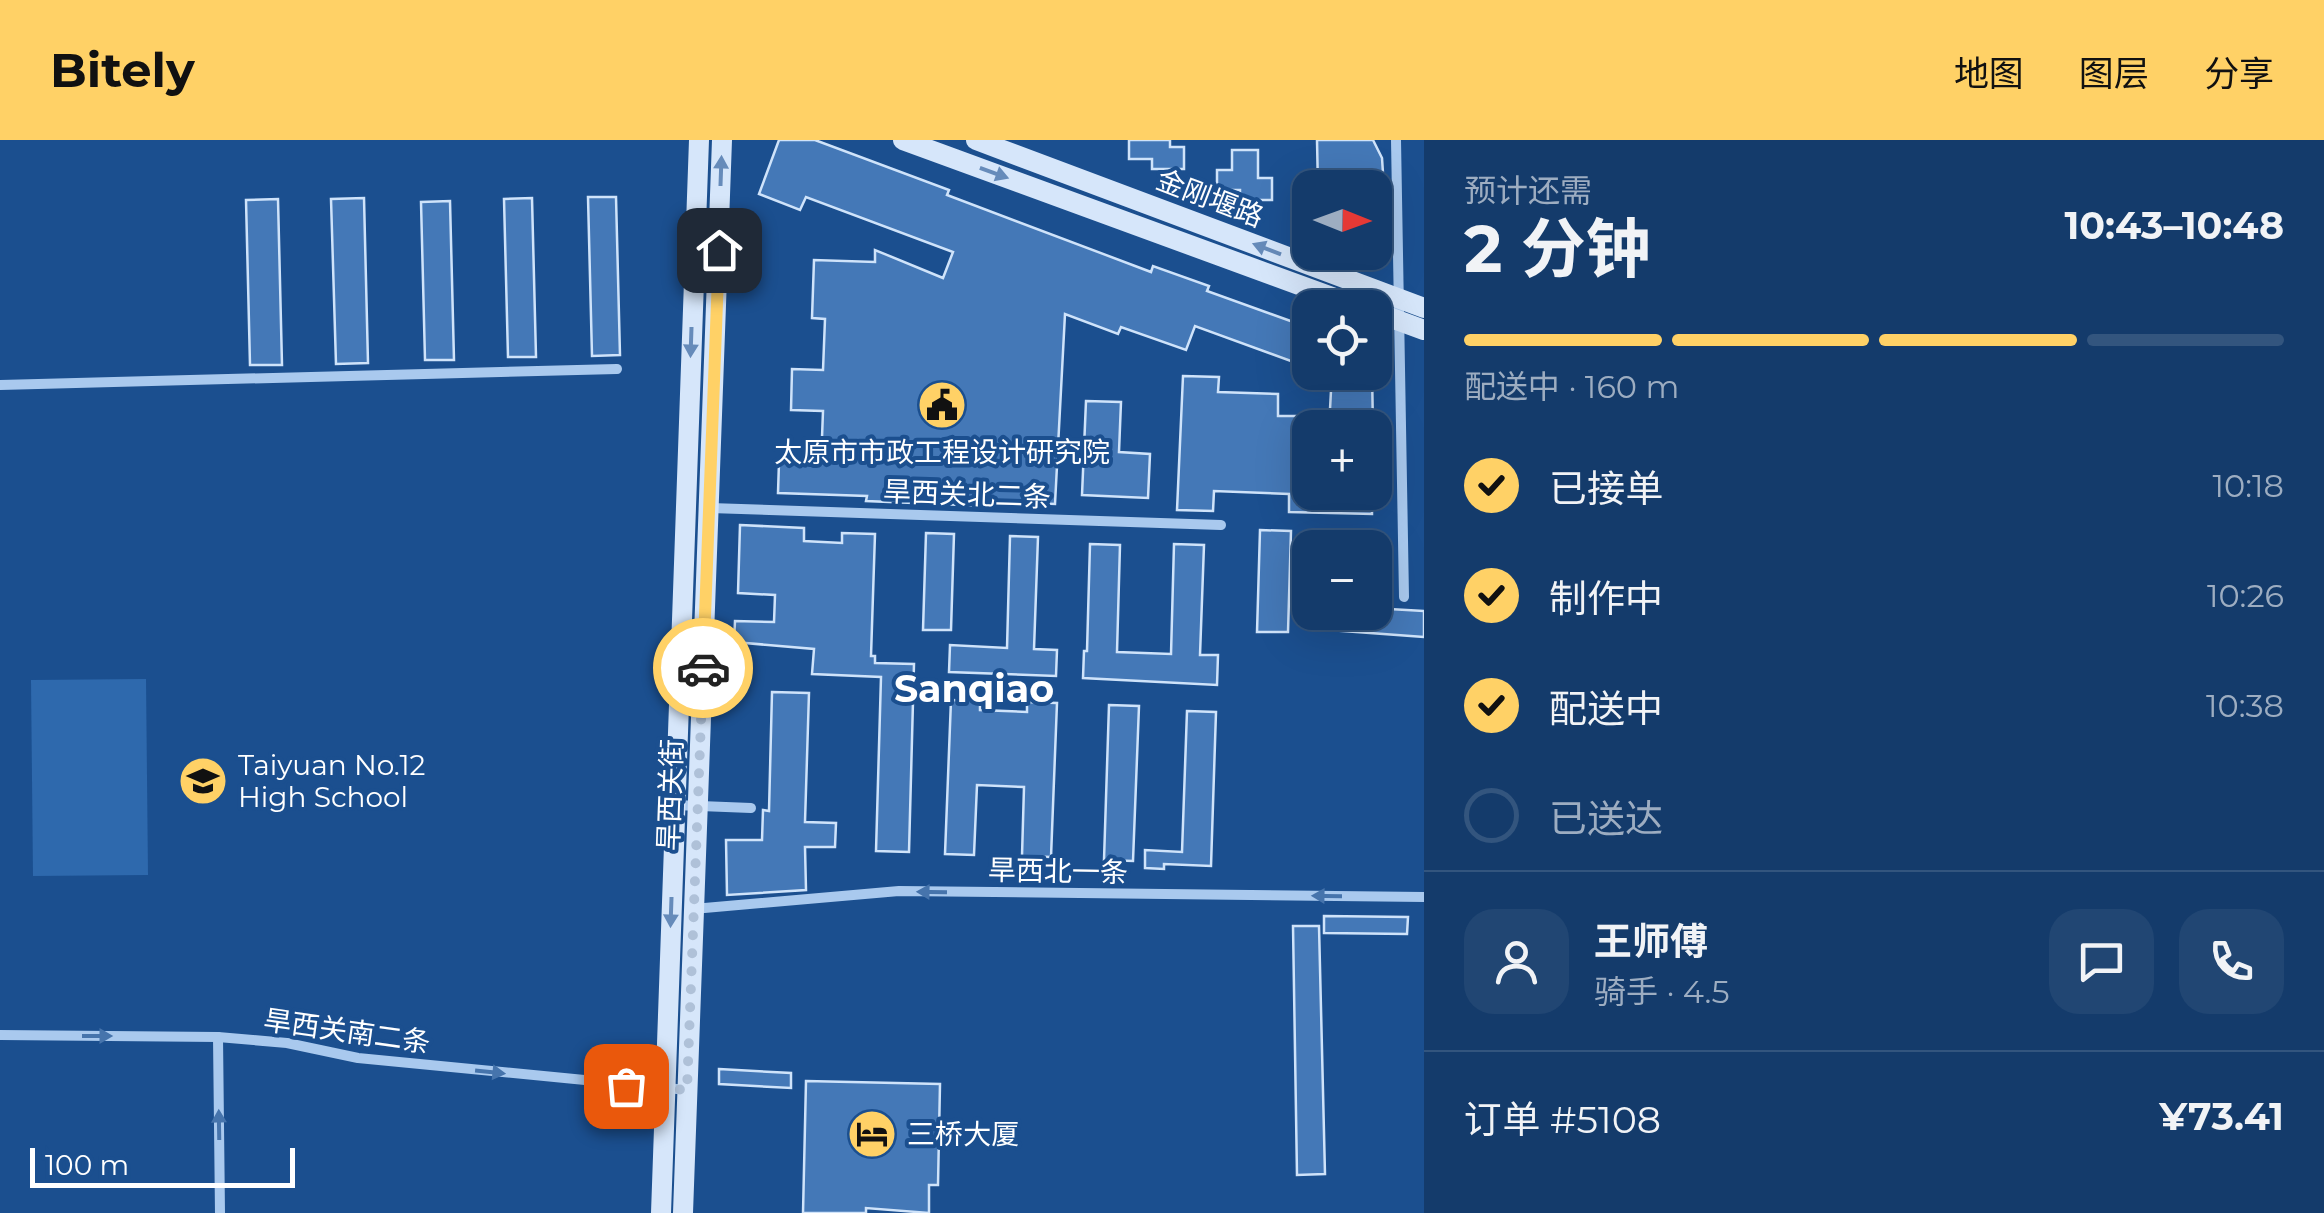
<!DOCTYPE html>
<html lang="zh">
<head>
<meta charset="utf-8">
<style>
  body { margin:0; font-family:Montserrat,"Noto Sans SC",sans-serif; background:#214673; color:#f1f3f6; height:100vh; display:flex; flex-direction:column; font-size:38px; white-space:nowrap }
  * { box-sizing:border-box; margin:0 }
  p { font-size:32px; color:#9dadc1 }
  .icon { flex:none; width:55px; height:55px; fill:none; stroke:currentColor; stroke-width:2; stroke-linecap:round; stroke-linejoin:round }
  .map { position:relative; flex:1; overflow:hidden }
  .details { display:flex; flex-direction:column; background:#143b6b; width:900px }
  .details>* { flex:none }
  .needle { width:65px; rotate:91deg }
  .tools { position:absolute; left:1292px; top:30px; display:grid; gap:20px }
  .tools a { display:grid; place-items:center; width:100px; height:100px; border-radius:20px; background:#143b6b; box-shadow:0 10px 40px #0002,0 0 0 2px #33557e; font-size:50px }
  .scale { position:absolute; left:30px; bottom:25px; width:265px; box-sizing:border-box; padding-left:10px; border:5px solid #fff; border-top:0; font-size:28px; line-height:35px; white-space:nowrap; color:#fff; -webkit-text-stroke:8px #1b4f8f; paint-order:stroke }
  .pin { position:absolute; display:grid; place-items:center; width:85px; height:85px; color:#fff; margin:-42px; border-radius:20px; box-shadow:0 5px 15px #0006 }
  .courier { position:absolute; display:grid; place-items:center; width:100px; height:100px; margin:-50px; border:8px solid #ffd166; border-radius:50%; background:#fff; color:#222; box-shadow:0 2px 12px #0007 }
  .summary em { font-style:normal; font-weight:700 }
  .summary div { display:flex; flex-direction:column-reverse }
  .summary { display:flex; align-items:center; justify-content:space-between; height:170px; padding:0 40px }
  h1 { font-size:65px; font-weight:700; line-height:75px }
  .bar { display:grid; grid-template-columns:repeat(4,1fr); gap:15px 10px; align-content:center; height:120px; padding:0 40px }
  .bar i { height:12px; border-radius:8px; background:#33557e }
  .bar .current { background:#ffd166 }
  .bar p { grid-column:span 4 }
  .line { display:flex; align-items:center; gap:25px; padding:0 40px; border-top:2px solid #33557e }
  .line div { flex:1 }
  .round { display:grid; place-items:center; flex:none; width:105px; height:105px; border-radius:30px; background:#214673 }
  ol { padding:0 40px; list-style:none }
  li { display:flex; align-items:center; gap:30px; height:110px }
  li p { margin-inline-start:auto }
  li .icon { padding:10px; border-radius:50%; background:#ffd166; color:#111; stroke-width:4 }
  li:last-child { color:#9dadc1 }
  li i { width:55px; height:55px; border:5px solid #33557e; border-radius:50% }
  header { display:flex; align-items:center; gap:60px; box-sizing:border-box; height:140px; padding:0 50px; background:#ffd166; color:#111 }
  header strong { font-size:48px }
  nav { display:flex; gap:55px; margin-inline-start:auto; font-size:35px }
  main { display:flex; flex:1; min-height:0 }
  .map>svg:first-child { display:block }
  .green { fill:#2e69ad }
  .building { fill:#4478b7; stroke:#cfe3fa; stroke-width:2.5 }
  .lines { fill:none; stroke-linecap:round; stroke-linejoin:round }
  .street { stroke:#a9c9ee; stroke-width:10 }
  .secondary { stroke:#d6e6fa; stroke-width:20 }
  .oneway { fill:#668bba }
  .oneway2 { fill:#4674ac }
  .done { stroke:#afc1d8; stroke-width:10; stroke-dasharray:0 18 }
  .route { stroke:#ffd166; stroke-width:12 }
  .labels { text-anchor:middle; stroke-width:8; stroke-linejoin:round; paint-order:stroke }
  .street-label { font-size:28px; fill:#fff; stroke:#1b4f8f }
  .poi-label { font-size:28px; fill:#fff; stroke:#1b4f8f; text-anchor:start }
  .district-label { font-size:38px; font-weight:bold; fill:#fff; stroke:#1b4f8f }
</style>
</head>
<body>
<header>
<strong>Bitely</strong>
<nav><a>地图</a><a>图层</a><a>分享</a></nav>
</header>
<main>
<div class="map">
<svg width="1424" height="1073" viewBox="0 0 1424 1073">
  <rect width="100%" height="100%" fill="#1b4f8f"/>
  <!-- green -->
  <path class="green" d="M 146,539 L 148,735 L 33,736 L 31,540 Z"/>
  <!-- building -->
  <g class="building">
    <path d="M 779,0 L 815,0 L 949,50 L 947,55 L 1151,132 L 1153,126 L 1209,146 L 1207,151 L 1310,188 L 1310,228 L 1195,186 L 1186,210 L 1121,187 L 1118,194 L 1065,174 L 1055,364 L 1011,362 L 1011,367 L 866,361 L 867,356 L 778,353 L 779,322 L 821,324 L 823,271 L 791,270 L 792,229 L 823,230 L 825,179 L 812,178 L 814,120 L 875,122 L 875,110 L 943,138 L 953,112 L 806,57 L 800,70 L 759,54 Z"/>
    <path d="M 1129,0 L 1170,0 L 1170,7 L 1184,7 L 1184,29 L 1152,29 L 1152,19 L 1129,19 Z"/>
    <path d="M 1317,0 L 1373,0 L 1382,18 L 1384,48 L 1318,48 Z"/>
    <path d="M 1232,10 L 1258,10 L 1258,38 L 1272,38 L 1272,60 L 1240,60 L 1240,50 L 1217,50 L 1217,30 L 1232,30 Z"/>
    <path d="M 588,57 L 616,57 L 620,215 L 592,216 Z"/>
    <path d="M 364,58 L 368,223 L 336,224 L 331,59 Z"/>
    <path d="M 532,58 L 536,217 L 508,217 L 504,59 Z"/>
    <path d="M 278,59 L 282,225 L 250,225 L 246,60 Z"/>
    <path d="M 450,61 L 454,220 L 425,220 L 421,62 Z"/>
    <path d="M 1332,232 L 1372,232 L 1373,288 L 1329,288 Z"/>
    <path d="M 1183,236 L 1219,237 L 1218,252 L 1278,254 L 1278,276 L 1310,276 L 1310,352 L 1372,352 L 1372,374 L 1289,372 L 1289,354 L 1214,351 L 1213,371 L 1177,370 Z"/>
    <path d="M 1086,261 L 1121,262 L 1119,312 L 1150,314 L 1148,358 L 1082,355 Z"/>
    <path d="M 740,385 L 804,388 L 804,401 L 842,403 L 842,393 L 875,394 L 871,516 L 875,516 L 875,523 L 914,524 L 909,712 L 876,711 L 881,537 L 812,534 L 814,509 L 734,502 L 735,481 L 774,482 L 775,455 L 738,453 Z"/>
    <path d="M 1260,390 L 1291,391 L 1288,492 L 1257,492 Z"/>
    <path d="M 926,393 L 954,394 L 951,490 L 923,490 Z"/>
    <path d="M 1010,396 L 1038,397 L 1034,509 L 1057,510 L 1056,536 L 949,532 L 950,505 L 1007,508 Z"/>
    <path d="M 1090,404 L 1120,405 L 1117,512 L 1171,514 L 1174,404 L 1204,405 L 1200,515 L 1218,515 L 1217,545 L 1083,538 L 1084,511 L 1087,511 Z"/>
    <path d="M 1389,469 L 1424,471 L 1424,497 L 1330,490 L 1330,472 L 1389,472 Z"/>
    <path d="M 772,552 L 809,553 L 805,682 L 836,683 L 835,707 L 805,707 L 806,750 L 727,755 L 726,700 L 762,700 L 763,670 L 769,671 Z"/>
    <path d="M 951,560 L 980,561 L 980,570 L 1027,572 L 1027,562 L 1057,563 L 1051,717 L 1022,716 L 1024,647 L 977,645 L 974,715 L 945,714 Z"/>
    <path d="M 1109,565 L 1139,566 L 1133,721 L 1104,720 Z"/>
    <path d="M 1187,571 L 1216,572 L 1211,726 L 1164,724 L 1164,729 L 1145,728 L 1145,710 L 1182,712 Z"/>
    <path d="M 1324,776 L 1408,777 L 1407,794 L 1324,793 Z"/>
    <path d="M 1293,786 L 1319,786 L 1325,1034 L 1297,1035 Z"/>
    <path d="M 719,929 L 791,933 L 791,948 L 719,944 Z"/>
    <path d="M 806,941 L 940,944 L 938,1045 L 929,1045 L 929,1073 L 866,1068 L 866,1073 L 803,1073 Z"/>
  </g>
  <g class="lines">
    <!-- street -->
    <g class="street">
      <path d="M 1396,0 L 1404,457"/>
      <path d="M 0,245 L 617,229"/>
      <path d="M 710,368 L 1221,385"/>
      <path d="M 675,665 L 751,668"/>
      <path d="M 693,769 L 899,751 L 1424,757"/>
      <path d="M 0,895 L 218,897 L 287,903 L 358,918 L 687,950"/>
      <path d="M 218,897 L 220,1073"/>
    </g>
    <!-- secondary -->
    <g class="secondary">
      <path d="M 903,0 L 1362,168"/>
      <path d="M 976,0 L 1424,168"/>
      <path d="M 1375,172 L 1424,190"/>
      <path d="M 661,1073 L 699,0"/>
      <path d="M 683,1073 L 722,0"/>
    </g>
  </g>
  <!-- one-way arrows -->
  <defs><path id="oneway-solid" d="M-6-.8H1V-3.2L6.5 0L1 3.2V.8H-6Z" transform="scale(2.5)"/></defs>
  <g class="oneway">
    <use href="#oneway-solid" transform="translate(721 31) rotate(-88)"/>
    <use href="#oneway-solid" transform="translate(994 33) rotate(20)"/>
    <use href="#oneway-solid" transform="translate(1267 109) rotate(-159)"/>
    <use href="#oneway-solid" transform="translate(691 202) rotate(92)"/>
    <use href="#oneway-solid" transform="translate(671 772) rotate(92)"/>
  </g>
  <g class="oneway2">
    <use href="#oneway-solid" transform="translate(932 752) rotate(-179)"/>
    <use href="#oneway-solid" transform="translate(1327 756) rotate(-179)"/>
    <use href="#oneway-solid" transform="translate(97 896)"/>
    <use href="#oneway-solid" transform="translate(490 932) rotate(6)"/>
    <use href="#oneway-solid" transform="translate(219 985) rotate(-91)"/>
  </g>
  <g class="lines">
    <!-- done -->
    <path class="done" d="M 626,946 L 687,950 L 703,528"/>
    <!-- route -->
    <path class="route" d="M 703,528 L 719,110"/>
  </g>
  <!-- icons -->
  <defs>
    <g id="civic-disc" transform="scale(2.5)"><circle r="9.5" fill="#ffd166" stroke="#1b4f8f"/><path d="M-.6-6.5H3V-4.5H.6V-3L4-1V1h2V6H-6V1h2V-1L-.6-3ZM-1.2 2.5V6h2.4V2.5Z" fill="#111"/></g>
    <g id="school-disc" transform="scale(2.5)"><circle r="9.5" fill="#ffd166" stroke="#1b4f8f"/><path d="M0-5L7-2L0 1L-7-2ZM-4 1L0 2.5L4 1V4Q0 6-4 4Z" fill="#111"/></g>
    <g id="hotel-disc" transform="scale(2.5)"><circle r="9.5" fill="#ffd166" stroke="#1b4f8f"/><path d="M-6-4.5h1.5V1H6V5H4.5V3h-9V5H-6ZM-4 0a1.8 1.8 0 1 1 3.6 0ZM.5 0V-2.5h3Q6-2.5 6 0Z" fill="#111"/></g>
  </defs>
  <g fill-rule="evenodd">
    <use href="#civic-disc" x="942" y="265"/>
    <use href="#school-disc" x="203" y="641"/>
    <use href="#hotel-disc" x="872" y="994"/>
  </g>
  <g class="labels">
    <!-- street labels -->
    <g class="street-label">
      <text transform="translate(1210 58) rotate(21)" y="10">金刚堰路</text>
      <text transform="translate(967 354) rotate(2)" y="10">旱西关北二条</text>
      <text transform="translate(670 655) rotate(-88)" y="10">旱西关街</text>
      <text transform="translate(1058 731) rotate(1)" y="10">旱西北一条</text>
      <text transform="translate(347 891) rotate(8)" y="10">旱西关南二条</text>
    </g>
    <!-- poi labels -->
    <g class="poi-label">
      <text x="942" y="322" text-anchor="middle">太原市市政工程设计研究院</text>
      <text x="238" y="635">Taiyuan No.12<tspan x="238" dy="32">High School</tspan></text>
      <text x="907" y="1004">三桥大厦</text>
    </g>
    <!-- district labels -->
    <g class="district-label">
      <text x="974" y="562">Sanqiao</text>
    </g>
  </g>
</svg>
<div class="tools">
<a><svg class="needle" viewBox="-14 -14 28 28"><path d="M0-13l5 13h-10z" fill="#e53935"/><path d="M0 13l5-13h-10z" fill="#9dadc1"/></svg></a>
<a><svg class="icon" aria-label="locate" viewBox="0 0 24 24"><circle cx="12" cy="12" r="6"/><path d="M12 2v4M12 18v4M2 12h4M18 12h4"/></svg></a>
<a>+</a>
<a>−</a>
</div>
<div class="scale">100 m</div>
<div class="pin" style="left:626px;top:946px;background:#ea580c"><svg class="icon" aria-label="bag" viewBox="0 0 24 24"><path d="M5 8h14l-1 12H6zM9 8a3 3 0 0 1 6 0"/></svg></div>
<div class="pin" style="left:719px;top:110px;background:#1f2937"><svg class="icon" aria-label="home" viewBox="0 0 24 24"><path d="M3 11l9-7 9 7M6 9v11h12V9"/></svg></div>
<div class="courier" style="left:703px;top:528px"><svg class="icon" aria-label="car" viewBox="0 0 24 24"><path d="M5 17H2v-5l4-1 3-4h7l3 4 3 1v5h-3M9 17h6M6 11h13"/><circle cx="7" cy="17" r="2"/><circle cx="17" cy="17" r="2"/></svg></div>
</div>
<section class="details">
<div class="summary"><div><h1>2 分钟</h1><p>预计还需</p></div><em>10:43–10:48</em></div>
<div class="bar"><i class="current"></i><i class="current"></i><i class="current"></i><i></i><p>配送中 · 160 m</p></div>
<ol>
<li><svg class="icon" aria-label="check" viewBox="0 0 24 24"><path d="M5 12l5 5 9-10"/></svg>已接单<p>10:18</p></li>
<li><svg class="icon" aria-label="check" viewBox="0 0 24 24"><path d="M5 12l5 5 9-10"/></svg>制作中<p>10:26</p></li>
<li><svg class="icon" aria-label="check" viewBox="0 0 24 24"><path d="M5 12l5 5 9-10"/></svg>配送中<p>10:38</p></li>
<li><i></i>已送达</li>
</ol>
<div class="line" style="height:180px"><a class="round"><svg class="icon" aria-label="person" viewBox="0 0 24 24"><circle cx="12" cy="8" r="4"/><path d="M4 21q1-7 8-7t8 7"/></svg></a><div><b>王师傅</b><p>骑手 · 4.5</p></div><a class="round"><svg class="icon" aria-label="chat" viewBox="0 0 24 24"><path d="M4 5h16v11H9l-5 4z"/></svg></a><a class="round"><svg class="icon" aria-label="phone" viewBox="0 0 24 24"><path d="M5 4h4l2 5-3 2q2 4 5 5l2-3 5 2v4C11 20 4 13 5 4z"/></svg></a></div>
<div class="line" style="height:130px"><div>订单 #5108</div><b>¥73.41</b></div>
</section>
</main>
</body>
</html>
